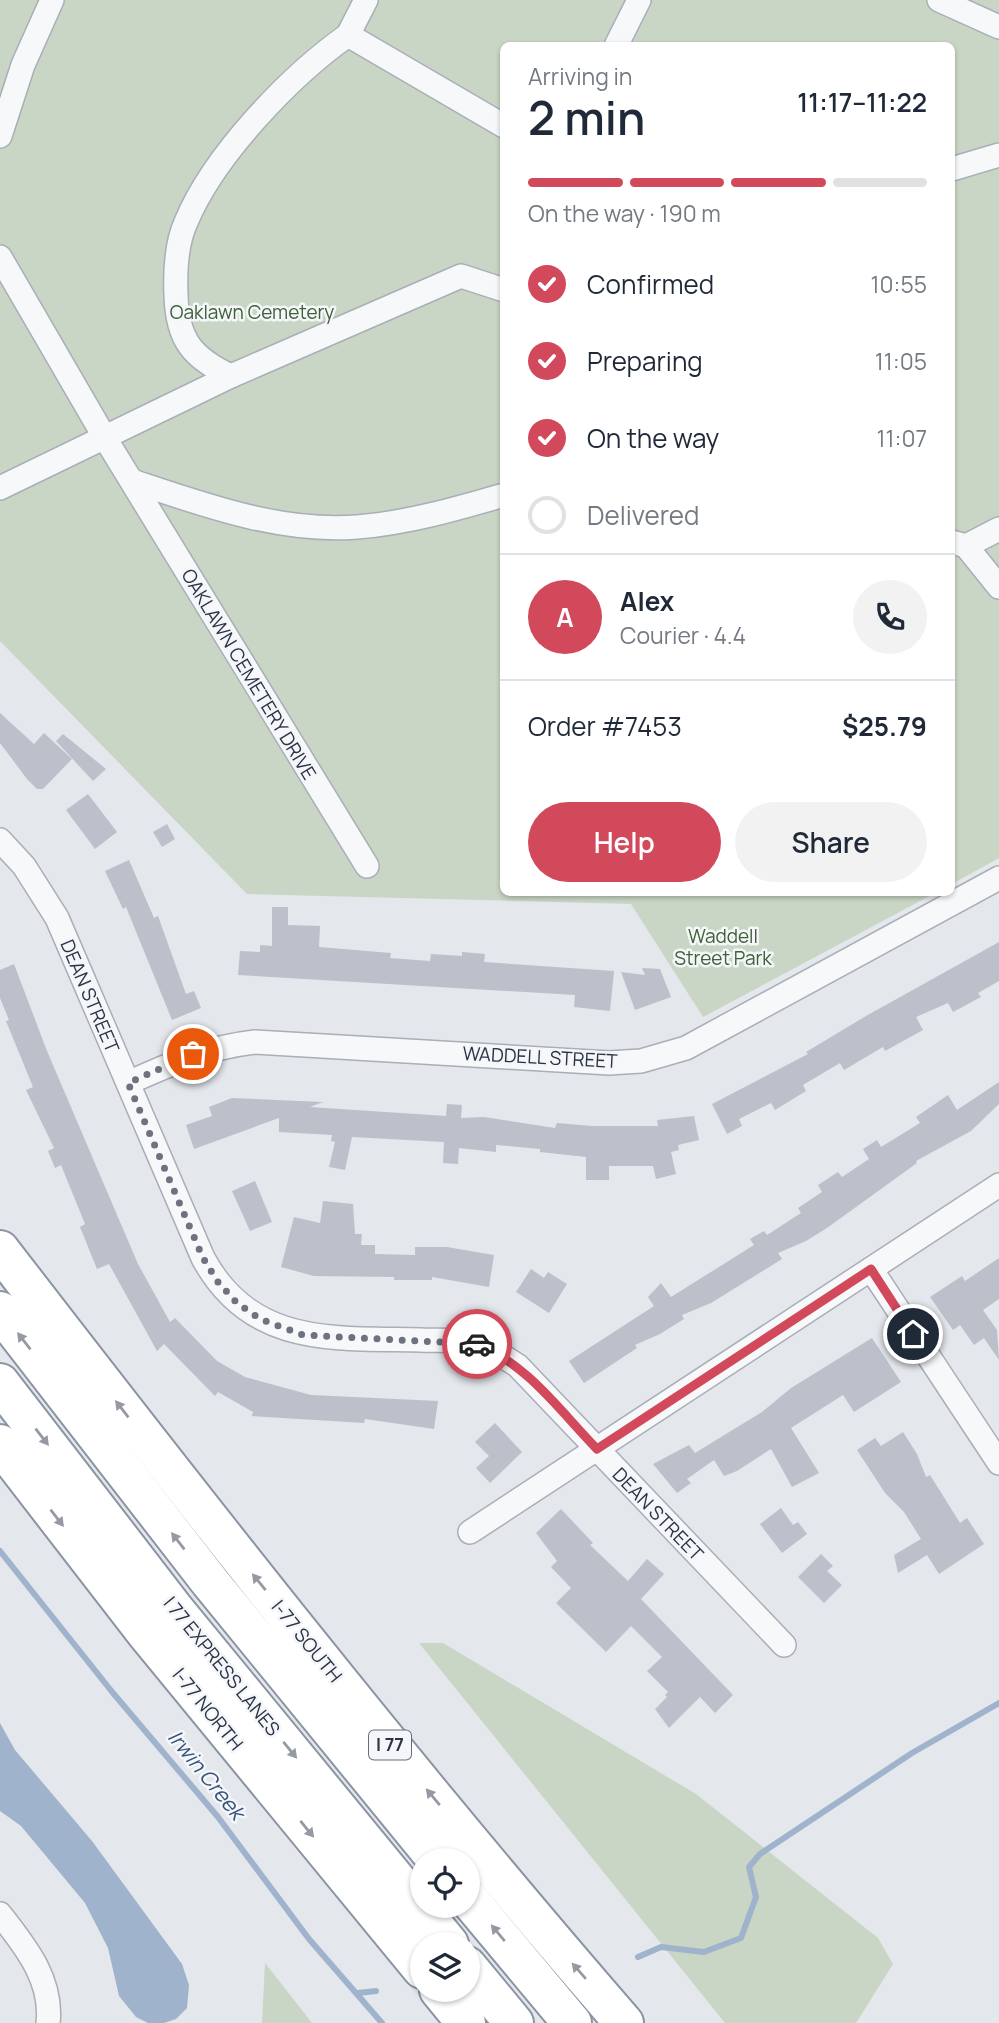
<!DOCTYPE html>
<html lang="en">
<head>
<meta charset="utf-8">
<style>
  body { margin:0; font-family:Manrope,sans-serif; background:#f2f2f3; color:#1f2937; height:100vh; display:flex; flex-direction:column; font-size:26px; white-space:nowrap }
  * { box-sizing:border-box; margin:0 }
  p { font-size:23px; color:#747a83 }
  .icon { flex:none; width:38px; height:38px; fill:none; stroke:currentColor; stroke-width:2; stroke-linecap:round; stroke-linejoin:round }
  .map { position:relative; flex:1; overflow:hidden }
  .drawer { position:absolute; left:500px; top:42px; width:455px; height:854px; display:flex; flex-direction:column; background:#fff; border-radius:10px; box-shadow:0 2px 5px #0004 }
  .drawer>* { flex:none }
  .controls { position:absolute; left:410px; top:1848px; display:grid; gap:14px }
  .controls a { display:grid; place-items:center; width:70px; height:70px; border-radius:50%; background:#fff; box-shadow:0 2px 5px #0004; font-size:35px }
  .pin { position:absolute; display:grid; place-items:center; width:60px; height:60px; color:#fff; margin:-30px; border:4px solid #fff; border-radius:50%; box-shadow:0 2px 7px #0007 }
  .courier { position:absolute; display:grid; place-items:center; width:70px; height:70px; margin:-35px; border:5px solid #d1495b; border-radius:50%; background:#fff; color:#222; box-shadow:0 2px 9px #0007 }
  .headline em { font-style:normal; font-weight:600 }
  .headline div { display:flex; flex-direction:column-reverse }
  .headline { display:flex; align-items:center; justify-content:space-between; height:119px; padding:0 28px }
  h1 { font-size:46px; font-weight:600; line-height:52px }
  .bar { display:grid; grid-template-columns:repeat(4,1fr); gap:10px 7px; align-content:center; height:84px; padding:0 28px }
  .bar i { height:9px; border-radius:5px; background:#e0e1e3 }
  .bar .current { background:#d1495b }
  .bar p { grid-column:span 4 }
  .line { display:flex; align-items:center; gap:18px; padding:0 28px; border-top:2px solid #e0e1e3 }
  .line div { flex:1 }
  .round { display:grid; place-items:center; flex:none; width:74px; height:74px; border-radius:37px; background:#f2f2f3 }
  ol { padding:0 28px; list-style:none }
  li { display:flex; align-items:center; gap:21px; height:77px }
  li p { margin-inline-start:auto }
  li .icon { padding:7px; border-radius:50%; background:#d1495b; color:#fff; stroke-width:4 }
  li:last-child { color:#747a83 }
  li i { width:38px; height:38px; border:4px solid #e0e1e3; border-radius:50% }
  .action { display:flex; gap:14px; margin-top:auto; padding:14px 28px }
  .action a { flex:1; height:80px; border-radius:42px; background:#d1495b; color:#fff; font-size:28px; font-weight:600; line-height:80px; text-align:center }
  .action a+a { background:#f2f2f3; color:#1f2937 }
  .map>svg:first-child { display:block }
  .green { fill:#c9d6c5 }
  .water { fill:#9fb4cc }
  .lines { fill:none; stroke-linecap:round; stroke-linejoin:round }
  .stream { stroke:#9fb4cc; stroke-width:6 }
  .building { fill:#bbc0ca }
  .street-casing { stroke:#a9aeb7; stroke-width:26 }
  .highway-casing { stroke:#8b94a3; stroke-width:42 }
  .street { stroke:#f7f8fa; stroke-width:23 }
  .highway { stroke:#fff; stroke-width:38 }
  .oneway { fill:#959aa2 }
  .done { stroke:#6c737f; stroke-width:7; stroke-dasharray:0 12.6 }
  .route { stroke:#d1495b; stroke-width:9 }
  .labels { text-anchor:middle; stroke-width:5; stroke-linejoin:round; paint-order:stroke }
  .shield { fill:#f4f6f9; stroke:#676e7b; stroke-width:2 }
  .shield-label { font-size:18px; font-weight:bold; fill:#2b3445 }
  .park-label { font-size:19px; fill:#3f6138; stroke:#f4f6f9 }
  .street-label { font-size:19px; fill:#2b3445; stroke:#f4f6f9 }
  .water-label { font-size:21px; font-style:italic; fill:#34527a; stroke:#f4f6f9 }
</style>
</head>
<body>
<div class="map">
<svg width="999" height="2023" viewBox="0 0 999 2023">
  <rect width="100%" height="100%" fill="#e4e7ec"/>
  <!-- green -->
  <g class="green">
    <path d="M 0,0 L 999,0 L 999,858 L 952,884 L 952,46 L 504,46 L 504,892 L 935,893 L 703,1017 L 631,904 L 247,894 L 0,641 Z"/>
    <path d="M 419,1643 L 443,1643 L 696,1794 L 878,1938 L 893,1964 L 856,2023 L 725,2023 Z"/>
    <path d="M 265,1963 L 312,2023 L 262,2023 Z"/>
  </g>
  <!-- water -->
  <path class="water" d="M 0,1723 L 15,1750 L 92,1841 L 182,1964 L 189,1985 L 187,2008 L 176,2019 L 164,2023 L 148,2023 L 136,2017 L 119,1996 L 108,1948 L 85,1903 L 21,1826 L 0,1811 Z"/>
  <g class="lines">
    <!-- stream -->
    <g class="stream">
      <path d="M 0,1551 L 113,1693 L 218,1817 L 309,1939 L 382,2023"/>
      <path d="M 638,1957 L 661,1947 L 704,1952 L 741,1938 L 756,1897 L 749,1867 L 760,1854 L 912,1753 L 999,1703"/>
      <path d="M 358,1993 L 376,1991"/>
    </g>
  </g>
  <!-- building -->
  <g class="building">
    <path d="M 0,713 L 34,744 L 44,733 L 72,759 L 43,789 L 37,789 L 27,779 L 0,743 Z"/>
    <path d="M 63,734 L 106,769 L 93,781 L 56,741 Z"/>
    <path d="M 88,794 L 117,832 L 95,849 L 66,810 Z"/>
    <path d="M 167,824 L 175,839 L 162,847 L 153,832 Z"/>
    <path d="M 129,860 L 154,918 L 158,916 L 186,994 L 194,991 L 201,1008 L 172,1020 L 126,907 L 123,909 L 105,871 Z"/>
    <path d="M 272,907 L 288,907 L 288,925 L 320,926 L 319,947 L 391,953 L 390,958 L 430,961 L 431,954 L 462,956 L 462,952 L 485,954 L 484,962 L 614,971 L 610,1011 L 574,1007 L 575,995 L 238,975 L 240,951 L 260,952 L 260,945 L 272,946 Z"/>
    <path d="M 999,942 L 999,981 L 978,993 L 981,997 L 953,1012 L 948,1003 L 916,1017 L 923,1030 L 885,1051 L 883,1047 L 844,1070 L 840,1063 L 803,1085 L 806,1091 L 775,1110 L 771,1103 L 739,1119 L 742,1126 L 727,1134 L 712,1104 L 808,1054 L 806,1052 L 866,1016 Z"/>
    <path d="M 14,964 L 47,1051 L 138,1264 L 170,1322 L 175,1318 L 217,1361 L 245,1377 L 311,1395 L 438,1401 L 434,1429 L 365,1419 L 364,1423 L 252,1416 L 253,1412 L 218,1392 L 215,1396 L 164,1344 L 157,1351 L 109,1264 L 97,1269 L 80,1227 L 85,1224 L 61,1165 L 55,1168 L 48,1151 L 54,1148 L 26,1090 L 33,1087 L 6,1021 L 9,1020 L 0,998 L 0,970 Z"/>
    <path d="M 642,968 L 660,969 L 671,997 L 635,1010 L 621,972 L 645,975 Z"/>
    <path d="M 999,1082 L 999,1104 L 971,1131 L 916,1161 L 917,1163 L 827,1228 L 806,1241 L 778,1253 L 782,1259 L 711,1303 L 682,1315 L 684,1319 L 660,1334 L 635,1345 L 637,1348 L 584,1383 L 569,1361 L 654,1306 L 648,1297 L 661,1283 L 671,1297 L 754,1245 L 750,1239 L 764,1231 L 767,1235 L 801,1213 L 798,1208 L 822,1192 L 818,1185 L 838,1172 L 842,1177 L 869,1159 L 863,1149 L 877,1140 L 881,1147 L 920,1123 L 916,1117 L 948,1095 L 957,1110 Z"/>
    <path d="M 232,1098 L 323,1102 L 310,1107 L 446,1116 L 447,1104 L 462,1105 L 461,1118 L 484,1117 L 555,1128 L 557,1123 L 592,1126 L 658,1126 L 657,1120 L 694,1116 L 699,1140 L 678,1145 L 679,1150 L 671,1152 L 676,1174 L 656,1179 L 653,1166 L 609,1166 L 609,1180 L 586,1180 L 586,1157 L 540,1152 L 540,1149 L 496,1145 L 496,1152 L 459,1148 L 458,1164 L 443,1163 L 444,1142 L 352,1137 L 345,1170 L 329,1167 L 335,1142 L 331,1141 L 332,1135 L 279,1132 L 279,1118 L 194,1149 L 186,1125 L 212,1116 L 209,1107 Z"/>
    <path d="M 255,1181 L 272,1222 L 250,1231 L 232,1191 Z"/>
    <path d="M 323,1201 L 353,1204 L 355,1234 L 362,1234 L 361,1245 L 375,1245 L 375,1254 L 415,1255 L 415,1247 L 447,1247 L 494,1255 L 489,1287 L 432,1277 L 432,1280 L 394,1280 L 394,1277 L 314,1276 L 281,1267 L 294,1217 L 320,1223 Z"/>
    <path d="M 999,1258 L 999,1299 L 983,1310 L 997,1330 L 999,1360 L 984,1338 L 974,1345 L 960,1325 L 953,1330 L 930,1297 L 962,1276 L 965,1281 Z"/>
    <path d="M 531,1269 L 544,1278 L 548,1272 L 567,1284 L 549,1313 L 516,1292 Z"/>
    <path d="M 872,1338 L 901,1382 L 854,1412 L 843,1395 L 791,1428 L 819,1473 L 792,1487 L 771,1449 L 737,1471 L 724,1476 L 714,1460 L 687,1479 L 691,1483 L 677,1493 L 653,1464 L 689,1445 L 695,1453 L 762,1412 L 791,1388 Z"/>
    <path d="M 495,1423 L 522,1452 L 490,1483 L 476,1468 L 489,1456 L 475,1442 Z"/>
    <path d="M 903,1432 L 917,1454 L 926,1477 L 930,1475 L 960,1523 L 967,1518 L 984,1544 L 939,1574 L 927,1555 L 898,1573 L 894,1555 L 921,1539 L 904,1512 L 885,1493 L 857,1450 L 875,1438 L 881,1446 Z"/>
    <path d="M 781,1508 L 793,1525 L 798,1522 L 807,1534 L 782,1553 L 760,1524 Z"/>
    <path d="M 561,1509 L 593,1543 L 590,1545 L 628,1581 L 647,1559 L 664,1574 L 641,1599 L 733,1695 L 715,1713 L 700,1697 L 669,1728 L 655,1709 L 667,1697 L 665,1695 L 668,1692 L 647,1671 L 662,1657 L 631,1626 L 606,1652 L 556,1603 L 571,1588 L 551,1567 L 557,1561 L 536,1533 Z"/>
    <path d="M 821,1554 L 833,1566 L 827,1571 L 842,1585 L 824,1603 L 798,1577 Z"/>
  </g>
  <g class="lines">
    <!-- street casing -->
    <g class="street-casing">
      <g id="street">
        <path d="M 939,0 L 999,27"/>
        <path d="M 348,35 L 366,0"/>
        <path d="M 616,46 L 639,0"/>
        <path d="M 0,136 L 23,65 L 52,0"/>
        <path d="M 952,169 L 999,155"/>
        <path d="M 0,257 L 105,438 L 367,866"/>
        <path d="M 231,376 C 192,358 177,339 176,295 C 175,271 176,244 186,222 C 214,155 290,76 348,35 L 504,126"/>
        <path d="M 132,481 C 204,505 281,533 357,527 C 407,523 456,509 504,495"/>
        <path d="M 0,488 L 231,376 L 461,276 L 504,290"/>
        <path d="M 952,542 L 966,546 L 999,587"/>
        <path d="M 966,546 L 999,529"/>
        <path d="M 0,840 L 24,866 L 57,918 L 203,1258 C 251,1347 334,1338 421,1340 C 439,1341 458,1339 475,1344 C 491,1348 504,1357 518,1366 L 784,1645"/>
        <path d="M 128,1083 C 170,1064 209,1047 255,1042 L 609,1063 L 641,1061 L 686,1048 L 999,878"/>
        <path d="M 871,1269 L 999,1463"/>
        <path d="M 470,1532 L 999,1185"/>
        <path d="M 0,1914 C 25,1946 53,1980 48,2023"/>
      </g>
    </g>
    <!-- highway casing -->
    <g class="highway-casing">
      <g id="highway">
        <path d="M 0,1250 C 202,1512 407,1773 624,2023"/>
        <path d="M 0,1311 L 210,1582 L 437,1860"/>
        <path d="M 0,1383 L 175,1610 L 449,1944"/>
        <path d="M 0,1444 L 146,1633 L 422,1969"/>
        <path d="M 467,1897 L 572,2023"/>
        <path d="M 467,1966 L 514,2023"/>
        <path d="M 439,1990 L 466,2023"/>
      </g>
    </g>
    <!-- street -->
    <use href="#street" class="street"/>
    <!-- highway -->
    <use href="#highway" class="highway"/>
  </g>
  <!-- one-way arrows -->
  <defs><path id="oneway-solid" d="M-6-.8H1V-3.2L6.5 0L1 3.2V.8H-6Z" transform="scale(1.75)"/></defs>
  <g class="oneway">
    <use href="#oneway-solid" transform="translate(24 1341) rotate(-128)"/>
    <use href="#oneway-solid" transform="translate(122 1409) rotate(-128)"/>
    <use href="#oneway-solid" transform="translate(42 1437) rotate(52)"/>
    <use href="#oneway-solid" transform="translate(57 1518) rotate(52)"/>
    <use href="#oneway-solid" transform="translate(178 1541) rotate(-128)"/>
    <use href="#oneway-solid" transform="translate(259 1582) rotate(-129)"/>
    <use href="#oneway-solid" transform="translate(290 1750) rotate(51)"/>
    <use href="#oneway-solid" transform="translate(433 1797) rotate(-130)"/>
    <use href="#oneway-solid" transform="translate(307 1829) rotate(51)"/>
    <use href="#oneway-solid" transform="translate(498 1933) rotate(-130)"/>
    <use href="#oneway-solid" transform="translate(579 1971) rotate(-131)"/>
  </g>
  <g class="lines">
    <!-- done -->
    <path class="done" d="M 193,1054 L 128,1083 L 203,1258 L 218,1282 L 237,1303 L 260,1319 L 303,1335 L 477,1344"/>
    <!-- route -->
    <path class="route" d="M 477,1344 C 527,1364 560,1411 597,1449 L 871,1269 L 913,1334"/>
  </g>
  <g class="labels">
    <!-- shield labels -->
    <rect class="shield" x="369" y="1730.5" width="42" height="29" rx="5"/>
    <g class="shield-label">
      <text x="390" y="1751">I 77</text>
    </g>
    <!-- park labels -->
    <g class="park-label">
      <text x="252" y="319">Oaklawn Cemetery</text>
      <text x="723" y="943">Waddell<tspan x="723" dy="22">Street Park</tspan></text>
    </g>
    <!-- street labels -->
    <g class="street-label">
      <text transform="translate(249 674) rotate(59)" y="7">OAKLAWN CEMETERY DRIVE</text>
      <text transform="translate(90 996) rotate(67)" y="7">DEAN STREET</text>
      <text transform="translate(540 1057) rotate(3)" y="7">WADDELL STREET</text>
      <text transform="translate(658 1514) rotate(46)" y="7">DEAN STREET</text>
      <text transform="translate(307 1641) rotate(51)" y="7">I-77 SOUTH</text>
      <text transform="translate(222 1666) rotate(51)" y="7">I 77 EXPRESS LANES</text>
      <text transform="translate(208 1709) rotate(51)" y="7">I-77 NORTH</text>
    </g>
    <!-- water labels -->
    <g class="water-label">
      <text transform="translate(206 1775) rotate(51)" y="7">Irwin Creek</text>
    </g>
  </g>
</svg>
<div class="controls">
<a><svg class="icon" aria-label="locate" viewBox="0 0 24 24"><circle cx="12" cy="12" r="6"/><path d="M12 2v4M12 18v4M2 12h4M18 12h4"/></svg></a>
<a><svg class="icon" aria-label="layers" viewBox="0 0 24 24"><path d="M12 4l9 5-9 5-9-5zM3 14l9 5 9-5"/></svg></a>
</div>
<div class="pin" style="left:193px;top:1054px;background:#ea580c"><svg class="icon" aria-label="bag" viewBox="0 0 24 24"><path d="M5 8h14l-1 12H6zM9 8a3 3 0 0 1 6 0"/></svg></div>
<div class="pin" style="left:913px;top:1334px;background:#1f2937"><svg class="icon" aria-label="home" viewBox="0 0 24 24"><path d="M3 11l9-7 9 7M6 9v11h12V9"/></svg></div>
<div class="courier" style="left:477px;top:1344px"><svg class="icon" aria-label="car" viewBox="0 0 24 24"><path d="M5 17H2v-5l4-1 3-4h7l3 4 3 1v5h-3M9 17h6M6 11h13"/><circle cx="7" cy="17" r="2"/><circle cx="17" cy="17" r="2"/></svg></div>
<section class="drawer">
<div class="headline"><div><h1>2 min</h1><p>Arriving in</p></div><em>11:17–11:22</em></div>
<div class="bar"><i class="current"></i><i class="current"></i><i class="current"></i><i></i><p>On the way · 190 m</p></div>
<ol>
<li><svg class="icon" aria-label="check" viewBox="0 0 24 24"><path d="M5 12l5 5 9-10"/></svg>Confirmed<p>10:55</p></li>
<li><svg class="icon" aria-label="check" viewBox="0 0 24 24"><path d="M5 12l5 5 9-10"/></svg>Preparing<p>11:05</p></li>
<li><svg class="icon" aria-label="check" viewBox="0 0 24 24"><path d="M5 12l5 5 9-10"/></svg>On the way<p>11:07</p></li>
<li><i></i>Delivered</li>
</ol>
<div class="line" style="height:126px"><b class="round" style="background:#d1495b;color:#fff">A</b><div><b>Alex</b><p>Courier · 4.4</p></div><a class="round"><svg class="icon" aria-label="phone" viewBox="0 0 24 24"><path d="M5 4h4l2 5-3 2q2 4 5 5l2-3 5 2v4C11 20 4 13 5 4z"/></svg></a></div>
<div class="line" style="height:91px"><div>Order #7453</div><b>$25.79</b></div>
<div class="action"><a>Help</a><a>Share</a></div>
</section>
</div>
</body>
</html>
